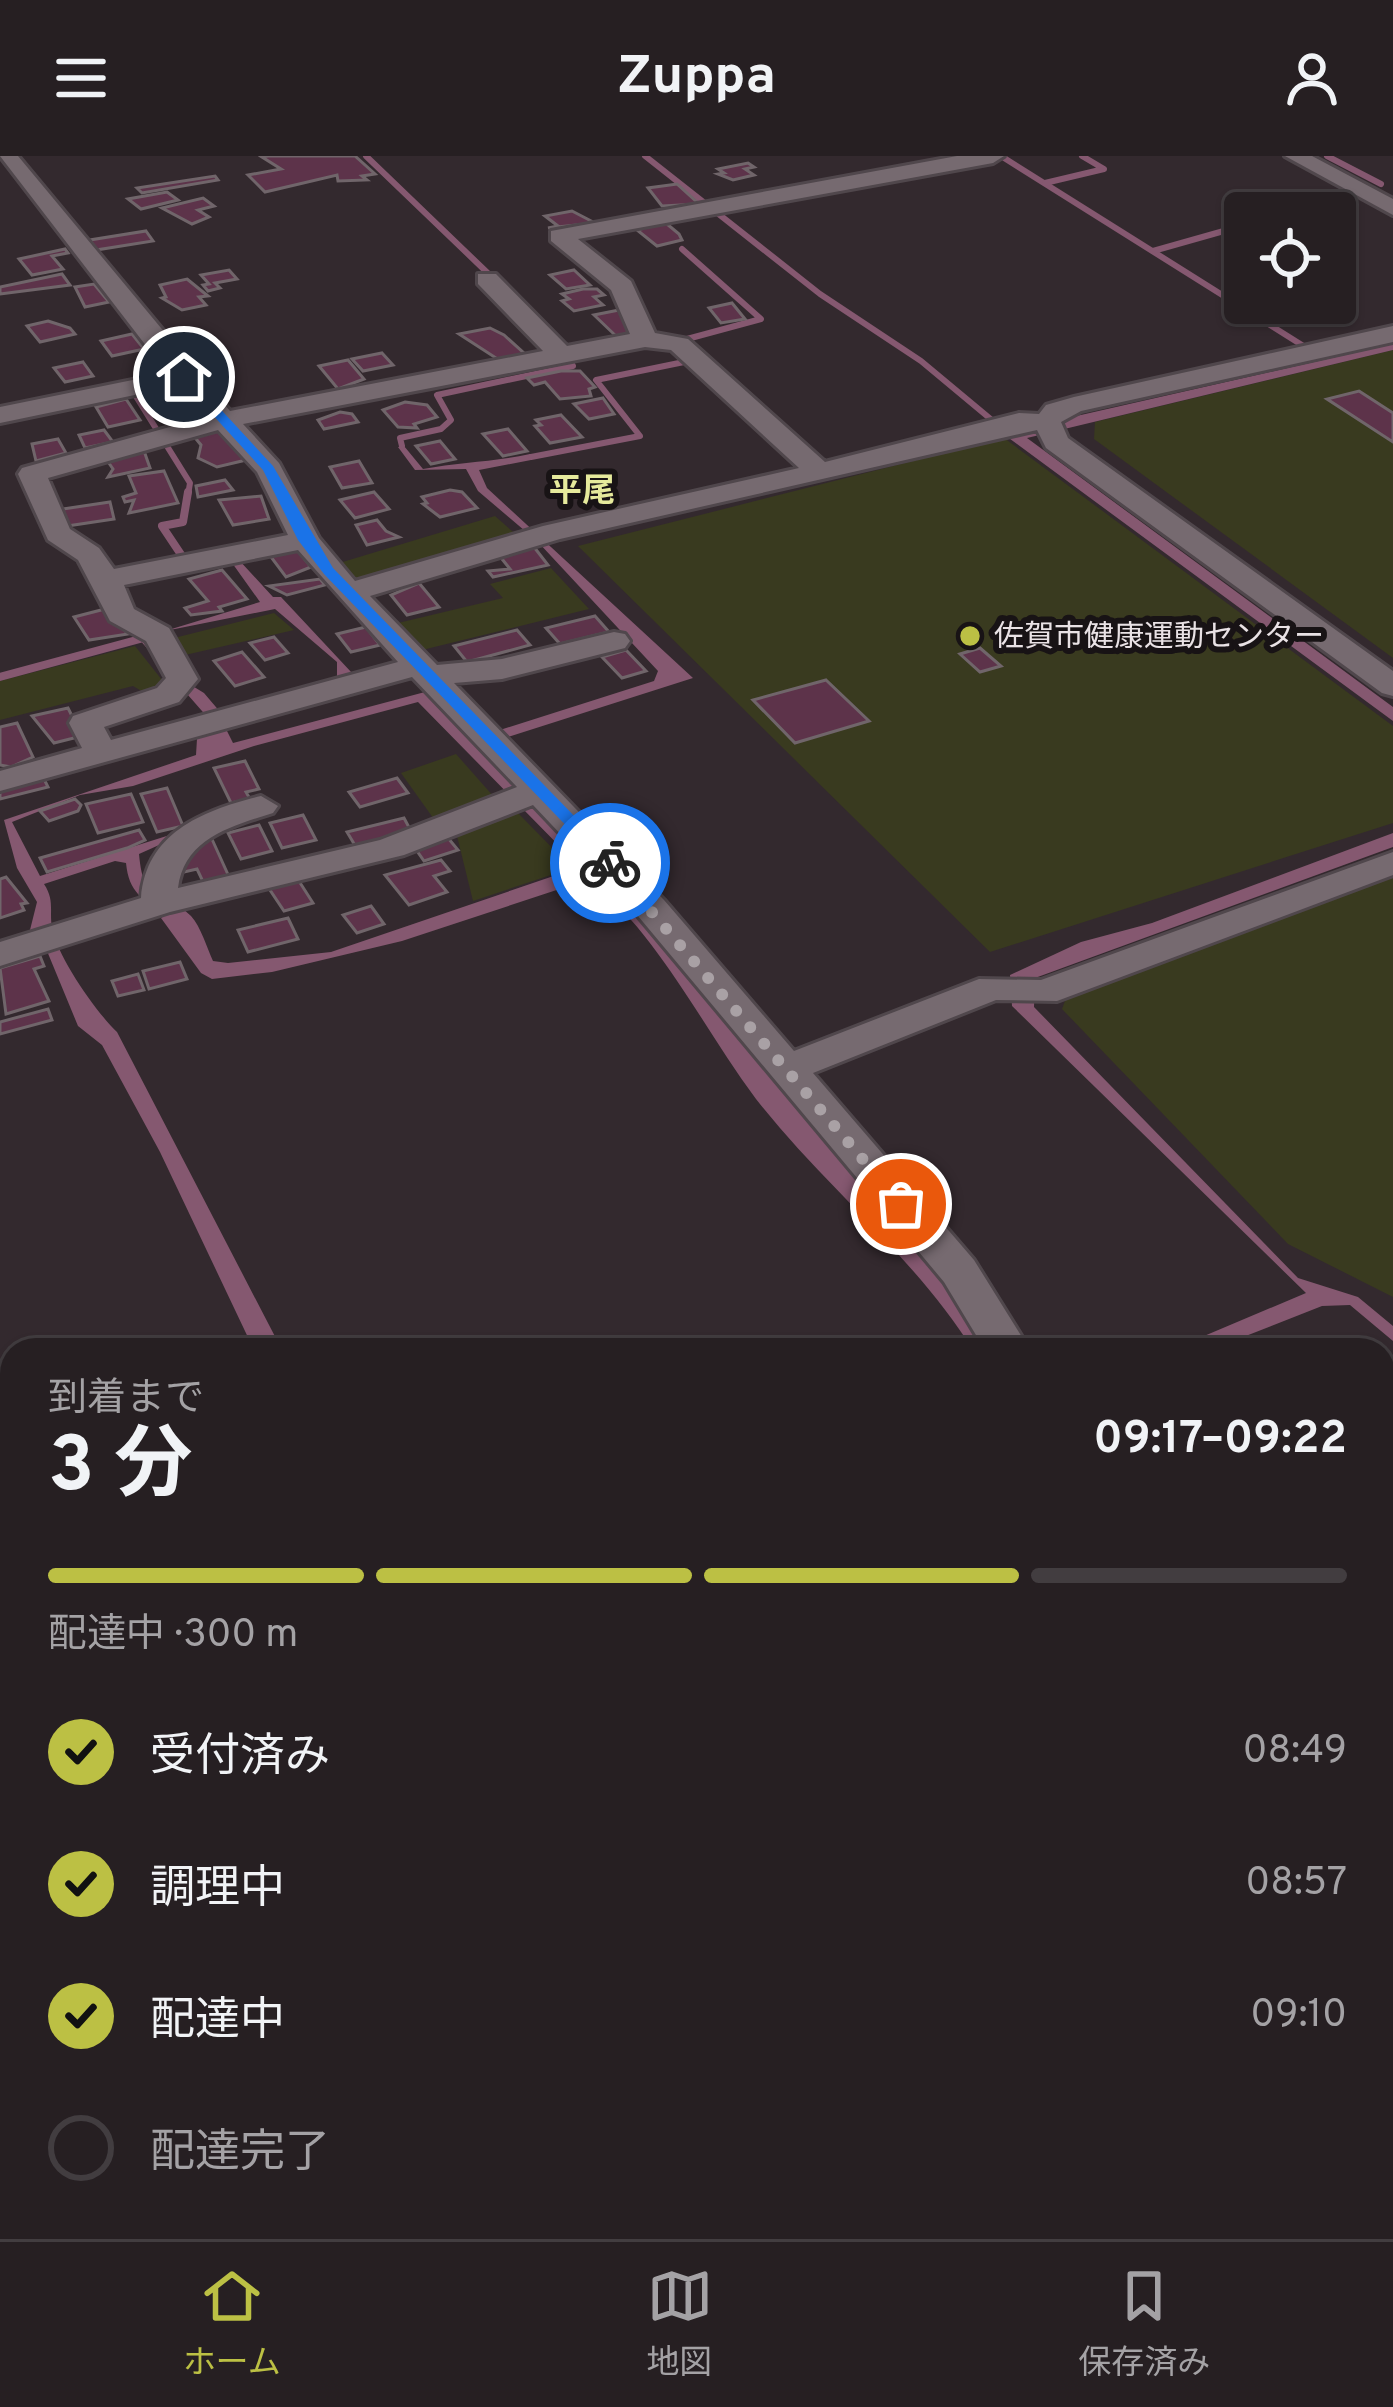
<!DOCTYPE html>
<html lang="ja">
<head>
<meta charset="utf-8">
<style>
  body { margin:0; font-family:Overpass,"Noto Sans JP",sans-serif; background:#322c2f; color:#f1f3f6; height:100vh; display:flex; flex-direction:column; font-size:45px; white-space:nowrap }
  * { box-sizing:border-box; margin:0 }
  p { font-size:39px; color:#a4a2a5 }
  .icon { flex:none; width:66px; height:66px; fill:none; stroke:currentColor; stroke-width:2; stroke-linecap:round; stroke-linejoin:round }
  .map { position:relative; flex:1; overflow:hidden }
  .side { position:absolute; left:0px; top:1182px; width:1395px; height:903px; display:flex; flex-direction:column; background:#261f22; border-radius:36px 36px 0 0; box-shadow:0 3px 9px #0004,0 0 0 3px #423d40 }
  .side>* { flex:none }
  .fabs { position:absolute; left:1224px; top:36px; display:grid; gap:24px }
  .fabs a { display:grid; place-items:center; width:132px; height:132px; border-radius:12px; background:#261f22; box-shadow:0 3px 9px #0004,0 0 0 3px #423d40; font-size:60px }
  .pin { position:absolute; display:grid; place-items:center; width:102px; height:102px; color:#fff; margin:-51px; border:6px solid #fff; border-radius:50%; box-shadow:0 3px 12px #0007 }
  .courier { position:absolute; display:grid; place-items:center; width:120px; height:120px; margin:-60px; border:9px solid #1a73e8; border-radius:50%; background:#fff; color:#222; box-shadow:0 3px 15px #0007 }
  .summary em { font-style:normal; font-weight:700 }
  .summary div { display:flex; flex-direction:column-reverse }
  .summary { display:flex; align-items:center; justify-content:space-between; height:204px; padding:0 48px }
  h1 { font-size:78px; font-weight:700; line-height:90px }
  .bar { display:grid; grid-template-columns:repeat(4,1fr); gap:18px 12px; align-content:center; height:144px; padding:0 48px }
  .bar i { height:15px; border-radius:9px; background:#423d40 }
  .bar .on { background:#bcc044 }
  .bar p { grid-column:span 4 }
  ol { padding:0 48px; list-style:none }
  li { display:flex; align-items:center; gap:36px; height:132px }
  li p { margin-inline-start:auto }
  li .icon { padding:12px; border-radius:50%; background:#bcc044; color:#111; stroke-width:4 }
  li:last-child { color:#a4a2a5 }
  li i { width:66px; height:66px; border:6px solid #423d40; border-radius:50% }
  header { display:flex; justify-content:space-between; align-items:center; height:156px; padding:0 48px; background:#261f22; font-size:54px; font-weight:700 }
  .tabs { display:flex; justify-content:space-around; align-items:center; height:168px; border-top:3px solid #423d40; background:#261f22; font-size:33px; color:#a4a2a5 }
  .tabs a { display:grid; justify-items:center; gap:6px }
  .tabs .on { color:#bcc044 }
  .map>svg:first-child { display:block }
  .green { fill:#393a1f }
  .water { fill:#855870; fill-rule:evenodd }
  .lines { fill:none; stroke-linecap:round; stroke-linejoin:round }
  .stream-far2 { stroke:#855870; stroke-width:6 }
  .stream-far1 { stroke:#855870; stroke-width:8 }
  .stream { stroke:#855870; stroke-width:14 }
  .building { fill:#5d334a; stroke:#70656a; stroke-width:3 }
  .minor-casing { stroke:#50474c; stroke-width:6 }
  .major-casing { stroke:#50474c; stroke-width:6 }
  .minor { fill:#766a70; fill-rule:evenodd }
  .major { fill:#848135; fill-rule:evenodd }
  .route { fill:#1a73e8 }
  .done { stroke:#a9a1a5; stroke-width:12; stroke-dasharray:0 21.6 }
  .poi-dot { fill:#bcc044; stroke:#181315; stroke-width:4.5 }
  .labels { text-anchor:middle; stroke-width:12; stroke-linejoin:round; paint-order:stroke }
  .far-poi-label { font-size:30px; fill:#e9e2e5; stroke:#181315; text-anchor:start }
  .far-neighbourhood-label { font-size:33px; font-weight:bold; fill:#e6ea9c; stroke:#181315 }
</style>
</head>
<body>
<header><svg class="icon" aria-label="menu" viewBox="0 0 24 24"><path d="M4 6h16M4 12h16M4 18h16"/></svg>Zuppa<svg class="icon" aria-label="person" viewBox="0 0 24 24"><circle cx="12" cy="8" r="4"/><path d="M4 21q1-7 8-7t8 7"/></svg></header>
<div class="map">
<svg width="1393" height="2083" viewBox="0 0 1393 2083">
  <rect width="100%" height="100%" fill="#33292e"/>
  <!-- green -->
  <g class="green">
    <path d="M 1393,194 L 1393,502 L 1094,283 L 1095,266 Z"/>
    <path d="M 1004,282 L 1393,570 L 1393,667 L 990,796 L 578,390 Z"/>
    <path d="M 495,360 L 520,382 L 360,430 L 336,408 Z"/>
    <path d="M 551,412 L 589,453 L 422,494 L 398,467 L 503,442 L 490,428 Z"/>
    <path d="M 274,457 L 294,474 L 185,499 L 174,482 Z"/>
    <path d="M 135,490 L 166,529 L 150,540 L 133,530 L 0,564 L 0,525 Z"/>
    <path d="M 456,598 L 494,641 L 436,666 L 401,617 Z"/>
    <path d="M 515,654 L 572,712 L 473,745 L 457,680 Z"/>
    <path d="M 1393,719 L 1393,1141 L 1288,1088 L 1062,853 L 1068,837 Z"/>
  </g>
  <!-- water -->
  <g class="water">
    <path d="M 1393,188 L 1393,194 L 1027,282 L 1393,551 L 1393,565 L 1002,277 Z"/>
    <path d="M 404,290 L 423,313 C 459,306 493,306 530,298 L 531,304 L 479,314 L 487,332 L 693,522 L 483,589 L 543,647 L 768,907 L 763,912 L 940,1113 L 990,1194 L 973,1194 C 915,1101 823,1029 756,943 C 701,869 662,784 590,723 L 402,785 L 272,816 L 212,823 L 201,817 L 161,762 L 167,758 C 142,743 129,737 126,707 L 115,705 L 44,728 C 55,745 49,754 52,772 C 58,802 96,856 117,876 L 282,1194 L 254,1194 L 160,996 L 102,889 L 78,870 L 47,795 L 0,787 L 30,774 L 37,746 L 17,712 L 4,664 L 196,599 L 197,583 L 214,575 L 209,563 L 138,482 L 147,480 L 168,515 L 204,537 L 221,557 L 337,524 L 337,506 L 275,453 L 165,475 L 260,446 L 230,404 L 238,403 L 273,441 L 281,441 L 352,517 L 345,528 L 220,561 L 233,587 L 425,536 L 475,582 L 654,525 L 658,515 L 538,386 L 478,335 L 466,313 L 415,314 L 398,291 ZM 418,546 L 580,711 L 331,796 L 228,807 L 213,805 C 207,792 201,771 191,760 C 163,731 144,754 139,698 L 177,681 L 173,678 L 40,720 L 12,666 L 80,639 L 133,630 L 254,590 Z"/>
    <path d="M 1393,677 L 1393,691 L 1035,822 L 1034,851 L 1298,1122 L 1358,1141 L 1393,1170 L 1393,1185 L 1350,1149 L 1322,1150 L 1210,1194 L 1171,1194 L 1306,1137 L 1012,850 L 1010,819 L 1081,786 L 1152,767 Z"/>
  </g>
  <g class="lines">
    <!-- stream-far2 -->
    <g class="stream-far2">
      <path d="M 366,0 L 496,125"/>
      <path d="M 645,0 L 820,138 L 921,205 L 999,270"/>
      <path d="M 1001,0 L 1313,196"/>
      <path d="M 1327,0 L 1381,28"/>
      <path d="M 1045,27 L 1104,13 L 1082,0"/>
      <path d="M 1284,57 L 1343,40"/>
      <path d="M 1153,95 L 1245,69"/>
      <path d="M 676,186 L 761,163 L 682,93"/>
      <path d="M 132,234 L 190,327 L 188,339"/>
      <path d="M 402,290 L 400,282 L 441,273 L 451,264 L 437,239 L 573,210 L 564,192"/>
      <path d="M 531,301 L 640,280 L 596,224 L 684,206 L 677,199"/>
    </g>
    <!-- stream-far1 -->
    <g class="stream-far1">
      <path d="M 188,336 L 183,366 L 162,370 L 184,403 L 190,402"/>
      <path d="M 0,521 L 140,483"/>
    </g>
    <!-- stream -->
    <g class="stream">
      <path d="M 0,1700 L 12,1695"/>
      <path d="M 870,2083 L 888,2073"/>
    </g>
  </g>
  <!-- building -->
  <g class="building">
    <path d="M 355,0 L 375,18 L 362,20 L 367,24 L 338,25 L 337,19 L 265,36 L 248,19 L 281,13 L 262,1 L 268,0 Z"/>
    <path d="M 748,7 L 754,11 L 745,13 L 754,19 L 733,24 L 718,18 L 724,17 L 718,13 Z"/>
    <path d="M 215,20 L 218,24 L 142,37 L 137,32 Z"/>
    <path d="M 677,28 L 699,48 L 662,50 L 648,32 Z"/>
    <path d="M 167,36 L 178,44 L 141,53 L 128,43 Z"/>
    <path d="M 203,42 L 214,50 L 198,54 L 209,61 L 192,68 L 162,52 Z"/>
    <path d="M 572,55 L 595,67 L 548,72 L 558,70 L 545,60 Z"/>
    <path d="M 661,63 L 679,78 L 682,84 L 657,90 L 637,74 L 641,73 L 636,68 Z"/>
    <path d="M 146,75 L 153,85 L 96,94 L 90,84 Z"/>
    <path d="M 65,93 L 68,97 L 52,100 L 63,113 L 32,119 L 19,103 Z"/>
    <path d="M 229,114 L 237,123 L 215,127 L 220,132 L 208,135 L 203,129 L 209,128 L 201,119 Z"/>
    <path d="M 574,114 L 590,129 L 566,133 L 550,119 Z"/>
    <path d="M 62,118 L 70,129 L 0,138 L 0,131 Z"/>
    <path d="M 187,123 L 208,140 L 199,141 L 206,149 L 182,154 L 162,142 L 166,141 L 160,129 Z"/>
    <path d="M 94,128 L 109,146 L 85,151 L 75,131 Z"/>
    <path d="M 583,133 L 597,133 L 604,139 L 594,141 L 603,149 L 574,155 L 562,145 L 569,143 L 562,138 Z"/>
    <path d="M 732,147 L 745,163 L 721,167 L 709,152 Z"/>
    <path d="M 624,153 L 632,178 L 617,181 L 594,159 Z"/>
    <path d="M 48,165 L 70,172 L 75,178 L 40,186 L 27,170 Z"/>
    <path d="M 490,172 L 504,179 L 525,198 L 499,204 L 459,178 Z"/>
    <path d="M 132,178 L 144,193 L 112,200 L 101,185 Z"/>
    <path d="M 382,197 L 393,209 L 363,215 L 352,203 Z"/>
    <path d="M 348,204 L 364,223 L 338,233 L 319,210 Z"/>
    <path d="M 83,206 L 93,220 L 65,226 L 54,212 Z"/>
    <path d="M 561,215 L 580,215 L 595,231 L 589,233 L 591,240 L 560,243 L 545,226 L 534,229 L 527,222 Z"/>
    <path d="M 1359,235 L 1393,257 L 1393,286 L 1327,243 Z"/>
    <path d="M 190,240 L 212,264 L 178,273 L 156,250 Z"/>
    <path d="M 603,242 L 614,258 L 589,263 L 574,248 Z"/>
    <path d="M 126,243 L 140,264 L 108,271 L 96,251 Z"/>
    <path d="M 405,246 L 427,249 L 437,261 L 414,268 L 417,272 L 398,271 L 383,254 Z"/>
    <path d="M 340,256 L 352,258 L 358,266 L 324,273 L 318,264 Z"/>
    <path d="M 561,259 L 582,281 L 550,287 L 535,270 L 541,269 L 536,264 Z"/>
    <path d="M 219,272 L 246,304 L 217,311 L 198,302 L 201,289 L 192,278 Z"/>
    <path d="M 508,273 L 527,295 L 503,300 L 483,278 Z"/>
    <path d="M 104,274 L 113,286 L 85,292 L 79,279 Z"/>
    <path d="M 58,283 L 66,297 L 36,305 L 32,288 Z"/>
    <path d="M 440,285 L 455,303 L 431,308 L 416,290 Z"/>
    <path d="M 143,292 L 150,312 L 108,321 L 113,313 L 104,300 Z"/>
    <path d="M 359,305 L 372,327 L 342,332 L 330,311 Z"/>
    <path d="M 164,315 L 178,347 L 129,357 L 134,344 L 125,346 L 123,341 L 136,337 L 129,320 Z"/>
    <path d="M 225,324 L 233,334 L 198,341 L 196,330 Z"/>
    <path d="M 450,334 L 462,336 L 477,352 L 440,361 L 423,348 L 427,347 L 422,341 Z"/>
    <path d="M 374,336 L 389,353 L 355,362 L 340,344 Z"/>
    <path d="M 261,340 L 269,363 L 233,369 L 219,344 Z"/>
    <path d="M 110,346 L 114,363 L 67,370 L 63,353 Z"/>
    <path d="M 377,364 L 386,375 L 399,381 L 367,389 L 356,369 Z"/>
    <path d="M 295,391 L 311,411 L 286,421 L 268,397 Z"/>
    <path d="M 534,391 L 548,409 L 493,421 L 488,415 L 510,413 L 498,398 Z"/>
    <path d="M 222,414 L 247,443 L 219,451 L 222,455 L 191,459 L 185,452 L 208,445 L 189,423 Z"/>
    <path d="M 320,423 L 325,429 L 287,439 L 269,430 Z"/>
    <path d="M 419,427 L 439,451 L 407,459 L 391,439 Z"/>
    <path d="M 105,453 L 128,478 L 89,484 L 74,461 Z"/>
    <path d="M 595,460 L 609,476 L 560,488 L 546,472 Z"/>
    <path d="M 366,471 L 380,489 L 351,496 L 337,478 Z"/>
    <path d="M 517,474 L 530,489 L 467,506 L 454,490 Z"/>
    <path d="M 274,481 L 288,497 L 265,504 L 250,487 Z"/>
    <path d="M 980,492 L 1001,510 L 980,516 L 960,498 Z"/>
    <path d="M 626,494 L 646,515 L 622,522 L 602,501 Z"/>
    <path d="M 242,496 L 264,521 L 235,530 L 214,505 Z"/>
    <path d="M 826,524 L 869,565 L 795,587 L 753,544 Z"/>
    <path d="M 68,552 L 82,580 L 54,587 L 32,560 Z"/>
    <path d="M 17,567 L 33,601 L 11,611 L 0,609 L 0,571 Z"/>
    <path d="M 245,605 L 259,633 L 246,636 L 250,643 L 231,647 L 214,612 Z"/>
    <path d="M 43,621 L 48,631 L 0,643 L 0,631 Z"/>
    <path d="M 397,622 L 408,637 L 360,651 L 349,636 Z"/>
    <path d="M 167,632 L 183,670 L 157,676 L 141,638 Z"/>
    <path d="M 131,638 L 143,666 L 98,677 L 86,648 Z"/>
    <path d="M 75,643 L 81,649 L 78,655 L 49,665 L 40,655 Z"/>
    <path d="M 303,659 L 316,684 L 282,692 L 270,667 Z"/>
    <path d="M 404,662 L 412,677 L 356,691 L 347,676 Z"/>
    <path d="M 259,669 L 272,695 L 241,703 L 228,677 Z"/>
    <path d="M 139,674 L 145,684 L 127,692 L 47,716 L 40,702 Z"/>
    <path d="M 211,681 L 230,723 L 205,730 L 197,713 L 184,716 L 181,707 L 191,692 L 201,689 L 198,684 Z"/>
    <path d="M 448,682 L 458,694 L 424,705 L 415,692 Z"/>
    <path d="M 441,704 L 450,715 L 434,720 L 447,736 L 409,749 L 385,719 Z"/>
    <path d="M 6,721 L 27,747 L 21,748 L 24,754 L 0,762 L 0,723 Z"/>
    <path d="M 297,722 L 313,747 L 284,755 L 268,731 Z"/>
    <path d="M 371,750 L 384,768 L 357,777 L 343,759 Z"/>
    <path d="M 288,762 L 298,783 L 248,796 L 238,774 Z"/>
    <path d="M 40,800 L 44,810 L 34,813 L 49,845 L 6,858 L 0,812 Z"/>
    <path d="M 180,806 L 187,823 L 149,833 L 143,815 Z"/>
    <path d="M 138,818 L 144,834 L 118,840 L 112,825 Z"/>
    <path d="M 48,853 L 52,864 L 0,878 L 0,866 Z"/>
  </g>
  <g class="lines">
    <!-- minor casing -->
    <g class="minor-casing">
      <g id="minor">
        <path d="M 0,0 L 18,0 L 230,255 L 543,195 L 478,128 L 478,118 L 496,118 L 567,190 L 630,178 L 611,134 L 551,85 L 551,75 L 957,0 L 1004,0 L 993,7 L 578,83 L 631,125 L 655,177 L 688,183 L 825,306 L 1019,257 L 1039,258 L 1046,249 L 1074,241 L 1393,170 L 1393,186 L 1081,255 L 1061,266 L 1068,282 L 1393,515 L 1393,540 L 1382,537 L 1046,292 L 1037,274 L 560,383 L 370,440 L 437,509 L 502,503 L 614,476 L 625,478 L 630,485 L 625,492 L 502,523 L 454,527 L 664,744 L 794,895 L 979,823 L 1041,824 L 1393,696 L 1393,719 L 1057,845 L 996,844 L 813,917 L 974,1104 L 1030,1194 L 985,1194 L 944,1126 L 638,760 L 533,649 L 404,699 L 170,756 L 0,810 L 0,786 L 141,742 C 146,676 204,654 261,640 L 278,650 L 273,657 C 231,670 184,683 178,732 L 380,684 L 517,631 L 412,521 L 0,635 L 0,615 L 82,592 L 69,567 L 73,560 L 157,532 L 166,522 L 146,485 L 110,465 L 78,404 L 48,384 L 18,318 L 22,312 L 206,261 L 178,230 L 0,267 L 0,251 L 167,217 ZM 645,191 L 671,194 L 799,312 L 543,370 L 355,425 L 319,382 L 279,307 L 243,268 ZM 218,274 L 257,316 L 288,379 L 114,413 L 99,392 L 70,373 L 48,322 ZM 298,394 L 398,506 L 111,584 L 104,571 L 179,546 L 198,523 L 169,472 L 134,453 L 124,429 Z"/>
        <path d="M 1285,0 L 1312,0 L 1393,43 L 1393,59 Z"/>
        <path d="M 1148,2073 L 1213,2073 L 1217,2083 L 1152,2083 Z"/>
      </g>
    </g>
    <!-- major casing -->
    <g class="major-casing">
      <g id="major">
        <path d="M 1393,1586 L 1393,1644 L 1383,1646 L 1383,1588 Z"/>
        <path d="M 12,1874 L 12,1944 L 0,1947 L 0,1877 Z"/>
      </g>
    </g>
    <!-- minor -->
    <use href="#minor" class="minor"/>
    <!-- major -->
    <use href="#major" class="major"/>
  </g>
  <!-- route -->
  <path class="route" d="M 188,218 L 273,310 L 333,412 L 616,703 L 616,710 L 605,710 L 324,418 L 298,384 L 263,314 L 178,221 Z"/>
  <g class="lines">
    <!-- done -->
    <path class="done" d="M 610,707 L 901,1048"/>
  </g>
  <!-- markers -->
  <circle class="poi-dot" cx="970" cy="480" r="12"/>
  <g class="labels">
    <!-- far-poi labels -->
    <g class="far-poi-label">
      <text x="994" y="490">佐賀市健康運動センター</text>
    </g>
    <!-- far-neighbourhood labels -->
    <g class="far-neighbourhood-label">
      <text x="582" y="345">平尾</text>
    </g>
  </g>
</svg>
<div class="fabs">
<a><svg class="icon" aria-label="locate" viewBox="0 0 24 24"><circle cx="12" cy="12" r="6"/><path d="M12 2v4M12 18v4M2 12h4M18 12h4"/></svg></a>
</div>
<div class="pin" style="left:901px;top:1048px;background:#ea580c"><svg class="icon" aria-label="bag" viewBox="0 0 24 24"><path d="M5 8h14l-1 12H6zM9 8a3 3 0 0 1 6 0"/></svg></div>
<div class="pin" style="left:184px;top:221px;background:#1f2937"><svg class="icon" aria-label="home" viewBox="0 0 24 24"><path d="M3 11l9-7 9 7M6 9v11h12V9"/></svg></div>
<div class="courier" style="left:610px;top:707px"><svg class="icon" aria-label="bike" viewBox="0 0 24 24"><circle cx="6" cy="16" r="4"/><circle cx="18" cy="16" r="4"/><path d="M6 16l4-8h5l3 8M10 8l3 8H6M13 5h3"/></svg></div>
<section class="side">
<div class="summary"><div><h1>3 分</h1><p>到着まで</p></div><em>09:17–09:22</em></div>
<div class="bar"><i class="on"></i><i class="on"></i><i class="on"></i><i></i><p>配達中 · 300 m</p></div>
<ol>
<li><svg class="icon" aria-label="check" viewBox="0 0 24 24"><path d="M5 12l5 5 9-10"/></svg>受付済み<p>08:49</p></li>
<li><svg class="icon" aria-label="check" viewBox="0 0 24 24"><path d="M5 12l5 5 9-10"/></svg>調理中<p>08:57</p></li>
<li><svg class="icon" aria-label="check" viewBox="0 0 24 24"><path d="M5 12l5 5 9-10"/></svg>配達中<p>09:10</p></li>
<li><i></i>配達完了</li>
</ol>
</section>
</div>
<nav class="tabs">
<a class="on"><svg class="icon" aria-label="home" viewBox="0 0 24 24"><path d="M3 11l9-7 9 7M6 9v11h12V9"/></svg>ホーム</a>
<a><svg class="icon" aria-label="map" viewBox="0 0 24 24"><path d="M3 6l6-2 6 2 6-2v14l-6 2-6-2-6 2zM9 4v14M15 6v14"/></svg>地図</a>
<a><svg class="icon" aria-label="saved" viewBox="0 0 24 24"><path d="M7 4h10v16l-5-4-5 4z"/></svg>保存済み</a>
</nav>
</body>
</html>
